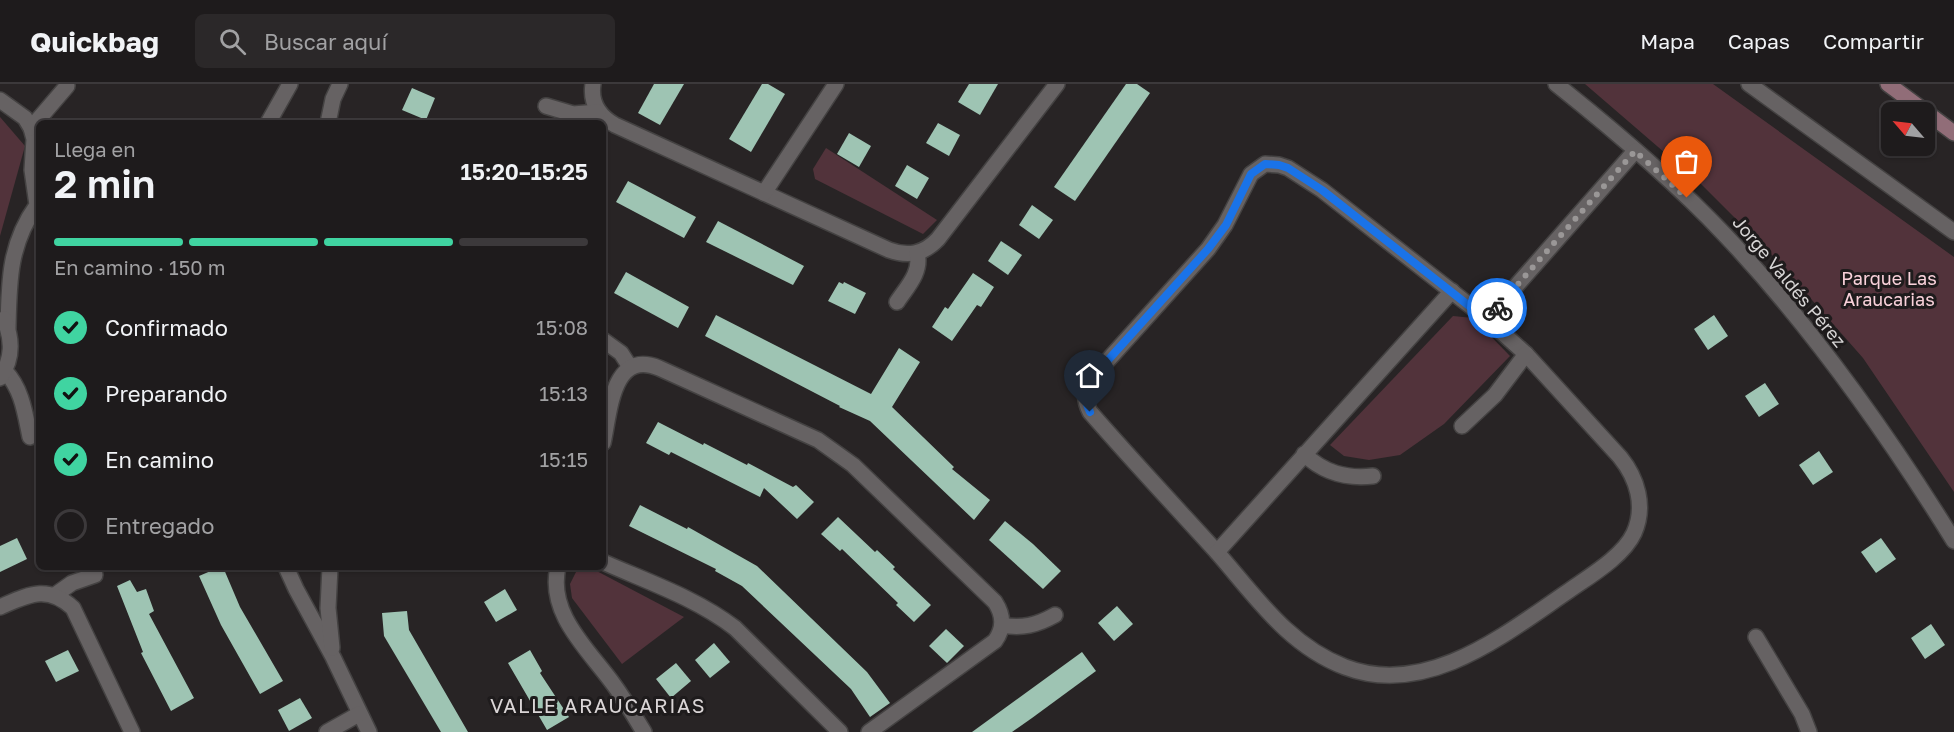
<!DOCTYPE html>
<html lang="es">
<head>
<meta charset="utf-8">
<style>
  body { margin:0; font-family:"Golos Text",sans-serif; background:#2b2829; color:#f1f3f6; height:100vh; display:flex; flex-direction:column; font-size:22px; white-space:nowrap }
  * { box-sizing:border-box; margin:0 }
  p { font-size:20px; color:#a1a1a3 }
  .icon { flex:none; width:33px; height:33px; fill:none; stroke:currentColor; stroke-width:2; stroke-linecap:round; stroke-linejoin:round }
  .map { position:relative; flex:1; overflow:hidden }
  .panel { position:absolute; left:36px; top:36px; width:570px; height:450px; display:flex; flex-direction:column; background:#1e1b1c; border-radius:9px; box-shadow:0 2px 4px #0004,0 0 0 2px #3c393b }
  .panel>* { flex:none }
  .needle { width:39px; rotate:298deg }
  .tools { position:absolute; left:1881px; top:18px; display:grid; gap:12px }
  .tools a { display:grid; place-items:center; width:54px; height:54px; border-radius:9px; background:#1e1b1c; box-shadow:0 2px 4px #0004,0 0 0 2px #3c393b; font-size:30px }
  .pin { position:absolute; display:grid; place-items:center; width:51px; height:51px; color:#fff; margin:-62px -26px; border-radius:50% 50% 50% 0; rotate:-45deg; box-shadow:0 0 6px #0007 }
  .pin .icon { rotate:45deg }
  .courier { position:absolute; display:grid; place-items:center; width:60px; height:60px; margin:-30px; border:4px solid #1a73e8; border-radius:50%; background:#fff; color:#222; box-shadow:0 2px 8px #0007 }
  .headline em { font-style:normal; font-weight:600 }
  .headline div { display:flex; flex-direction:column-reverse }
  .headline { display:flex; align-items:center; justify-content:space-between; height:102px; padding:0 18px }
  h1 { font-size:39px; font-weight:600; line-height:45px }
  .bar { display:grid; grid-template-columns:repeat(4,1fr); gap:9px 6px; align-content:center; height:72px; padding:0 18px }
  .bar i { height:8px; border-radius:4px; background:#3c393b }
  .bar .current { background:#40d4a1 }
  .bar p { grid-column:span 4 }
  ol { padding:0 18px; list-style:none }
  li { display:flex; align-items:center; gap:18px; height:66px }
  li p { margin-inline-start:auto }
  li .icon { padding:6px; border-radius:50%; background:#40d4a1; color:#111; stroke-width:4 }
  li:last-child { color:#a1a1a3 }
  li i { width:33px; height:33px; border:3px solid #3c393b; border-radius:50% }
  header { display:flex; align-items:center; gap:36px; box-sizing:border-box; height:84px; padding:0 30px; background:#1e1b1c; border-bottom:2px solid #3c393b }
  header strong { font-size:28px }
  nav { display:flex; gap:33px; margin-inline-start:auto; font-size:21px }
  .search { width:420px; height:54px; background:#2b2829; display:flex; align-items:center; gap:15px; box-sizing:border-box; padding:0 21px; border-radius:9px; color:#a1a1a3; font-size:22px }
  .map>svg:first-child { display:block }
  .green { fill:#52333b }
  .building { fill:#9ec4b3 }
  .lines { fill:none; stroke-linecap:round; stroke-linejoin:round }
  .minor-casing { stroke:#444242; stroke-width:18 }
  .secondary-casing { stroke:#444242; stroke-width:18 }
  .minor { stroke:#666263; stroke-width:15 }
  .secondary { stroke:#916d78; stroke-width:15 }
  .done { stroke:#9a9797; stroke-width:6; stroke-dasharray:0 10.8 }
  .route { stroke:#1a73e8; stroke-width:8 }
  .labels { text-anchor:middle; stroke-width:6; stroke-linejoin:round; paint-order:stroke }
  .park-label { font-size:18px; fill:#f9d1da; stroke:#1e1b1c }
  .street-label { font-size:18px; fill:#d7d5d5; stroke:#1e1b1c }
  .neighbourhood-label { font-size:20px; letter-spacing:1.5px; fill:#dad5d6; stroke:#1e1b1c }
</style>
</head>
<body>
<header>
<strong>Quickbag</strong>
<div class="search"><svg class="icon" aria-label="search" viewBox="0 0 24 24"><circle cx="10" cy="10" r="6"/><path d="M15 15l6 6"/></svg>Buscar aquí</div>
<nav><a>Mapa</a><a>Capas</a><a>Compartir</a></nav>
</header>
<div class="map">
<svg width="1954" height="648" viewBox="0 0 1954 648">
  <rect width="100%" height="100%" fill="#282425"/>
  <!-- green -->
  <g class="green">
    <path d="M 1585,0 L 1713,0 L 1954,173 L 1954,408 L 1863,274 L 1775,174 L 1701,100 Z"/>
    <path d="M 0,33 L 25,62 L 0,152 Z"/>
    <path d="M 826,64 L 937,136 L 923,150 L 815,95 L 813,85 Z"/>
    <path d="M 1453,232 L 1473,234 L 1510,272 L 1444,340 L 1400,371 L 1369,376 L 1344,372 L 1330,361 Z"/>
    <path d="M 591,484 L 684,533 L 622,580 L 572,514 L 570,500 L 576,488 Z"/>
  </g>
  <!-- building -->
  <g class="building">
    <path d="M 654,0 L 684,0 L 660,41 L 638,29 Z"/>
    <path d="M 762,0 L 768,0 L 785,10 L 751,68 L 729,55 Z"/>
    <path d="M 969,0 L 998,0 L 980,31 L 958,18 Z"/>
    <path d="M 1126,0 L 1137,0 L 1150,9 L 1075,117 L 1054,103 Z"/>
    <path d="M 412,4 L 435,14 L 426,36 L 402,26 Z"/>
    <path d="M 938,39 L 960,51 L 949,72 L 926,59 Z"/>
    <path d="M 849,49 L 871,62 L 859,83 L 837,70 Z"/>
    <path d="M 907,81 L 929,94 L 917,115 L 895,102 Z"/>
    <path d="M 628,97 L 696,133 L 684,154 L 616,118 Z"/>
    <path d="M 1032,121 L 1053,136 L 1039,155 L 1019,141 Z"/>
    <path d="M 718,137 L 804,182 L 793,201 L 706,158 Z"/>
    <path d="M 1001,157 L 1022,171 L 1008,191 L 988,177 Z"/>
    <path d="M 626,188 L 689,223 L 678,244 L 614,209 Z"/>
    <path d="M 973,189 L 994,203 L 981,223 L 977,221 L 952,257 L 932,243 L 945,223 L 948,225 Z"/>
    <path d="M 839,198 L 843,200 L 844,198 L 866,209 L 855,230 L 828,217 Z"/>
    <path d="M 716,231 L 871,310 L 899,264 L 920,278 L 892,323 L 954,383 L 952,385 L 990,416 L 974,436 L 870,337 L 839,323 L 840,322 L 705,252 Z"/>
    <path d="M 1714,231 L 1728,252 L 1708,266 L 1694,245 Z"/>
    <path d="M 1765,299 L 1779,320 L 1759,333 L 1745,312 Z"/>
    <path d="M 658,338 L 703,361 L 704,359 L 747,381 L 748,379 L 793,403 L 796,401 L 814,418 L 797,435 L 764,404 L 760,413 L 671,368 L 669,371 L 646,359 Z"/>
    <path d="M 1819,367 L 1833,388 L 1813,401 L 1799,381 Z"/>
    <path d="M 640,421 L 687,445 L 688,443 L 757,482 L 867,588 L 890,619 L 870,633 L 851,605 L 742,502 L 715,487 L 716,485 L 629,442 Z"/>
    <path d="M 838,433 L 875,468 L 877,466 L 895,483 L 893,485 L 931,521 L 914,538 L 896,521 L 898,519 L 842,465 L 840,467 L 821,450 Z"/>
    <path d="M 1005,437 L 1033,460 L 1061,487 L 1043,505 L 989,456 Z"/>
    <path d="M 17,454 L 27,475 L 0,488 L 0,462 Z"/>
    <path d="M 1881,454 L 1896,475 L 1876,489 L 1861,468 Z"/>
    <path d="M 220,483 L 223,483 L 240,523 L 283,597 L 260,610 L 221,541 L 199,492 Z"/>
    <path d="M 130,496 L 137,508 L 146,505 L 154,527 L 149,530 L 194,614 L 171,627 L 141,569 L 143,568 L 117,502 Z"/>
    <path d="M 505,505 L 517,526 L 496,538 L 484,518 Z"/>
    <path d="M 1117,522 L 1133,540 L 1114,557 L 1098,539 Z"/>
    <path d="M 407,527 L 409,546 L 468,648 L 441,648 L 384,552 L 382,529 Z"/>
    <path d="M 1931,540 L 1945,561 L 1925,575 L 1911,554 Z"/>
    <path d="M 946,545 L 964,562 L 947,579 L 929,562 Z"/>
    <path d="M 714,559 L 730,578 L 710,594 L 695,576 Z"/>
    <path d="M 68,566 L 79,587 L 56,598 L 45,577 Z"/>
    <path d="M 530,566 L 542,587 L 540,589 L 569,633 L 547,646 L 508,579 Z"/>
    <path d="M 1082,568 L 1096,587 L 1032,634 L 1012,648 L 972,648 Z"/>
    <path d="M 676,579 L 691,597 L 671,614 L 656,595 Z"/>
    <path d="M 300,614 L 312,634 L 289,647 L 278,626 Z"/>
  </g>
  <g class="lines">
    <!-- minor casing -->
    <g class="minor-casing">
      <g id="minor">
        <path d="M 593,0 C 590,19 599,32 615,41 L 889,166 C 908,173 924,170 938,155 L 1057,0"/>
        <path d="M 1556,0 C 1615,47 1674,97 1725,151 C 1813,244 1887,349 1954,457"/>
        <path d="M 1749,0 L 1954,148"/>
        <path d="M 0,16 L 25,34 L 31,44 L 34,55 L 32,86 L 37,121 C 9,160 9,197 8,244"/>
        <path d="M 546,22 L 573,30 L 598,28"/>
        <path d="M 268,39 L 290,0"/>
        <path d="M 328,39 L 333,15 L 340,0"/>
        <path d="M 31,44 L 67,2"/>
        <path d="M 1265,80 L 1279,81 L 1288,84 L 1322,106 L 1487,235 L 1526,270 L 1620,373 C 1637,394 1646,422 1634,449 C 1623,473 1588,493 1567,508 C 1504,551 1426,614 1345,583 C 1287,561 1254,510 1215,466 C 1173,420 1131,375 1090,328 C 1084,316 1084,307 1091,295 L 1208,165 L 1225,141 L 1251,90 Z"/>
        <path d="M 764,109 L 836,0"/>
        <path d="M 897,218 C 907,203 922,188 917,169"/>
        <path d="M 1487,235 L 1635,67"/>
        <path d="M 603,256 L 621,269 L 630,283"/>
        <path d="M 5,287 C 22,305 25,329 30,353"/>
        <path d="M 0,294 C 13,275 13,256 4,235"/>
        <path d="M 1462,342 L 1495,311 L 1526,270"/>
        <path d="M 603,359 C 610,328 612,265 659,284 L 818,356 L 853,381 L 995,518 C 1004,532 1004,544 995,557 L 869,648"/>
        <path d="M 1304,370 C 1324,389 1346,395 1373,392"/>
        <path d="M 1217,468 L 1452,207"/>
        <path d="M 603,478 C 648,498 696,514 735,544 L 840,648"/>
        <path d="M 286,483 L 296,505 L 333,573 L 369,648"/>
        <path d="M 330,483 L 328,524 L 332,564"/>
        <path d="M 558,483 C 547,530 589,566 614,601 C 625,616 634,632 644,648"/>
        <path d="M 55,511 L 72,499 L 95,491"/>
        <path d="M 0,523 C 28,511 47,500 73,524 L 132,648"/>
        <path d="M 1002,541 C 1022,545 1037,541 1055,531"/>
        <path d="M 1756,553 L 1802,630 L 1809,648"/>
        <path d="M 327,648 L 359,630"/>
      </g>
    </g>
    <!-- secondary casing -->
    <g class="secondary-casing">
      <path id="secondary" d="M 1888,0 L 1954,49"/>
    </g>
    <!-- minor -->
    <use href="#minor" class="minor"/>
    <!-- secondary -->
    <use href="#secondary" class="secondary"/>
  </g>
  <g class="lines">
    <!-- done -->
    <path class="done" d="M 1497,224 L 1635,67 L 1687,114"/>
    <!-- route -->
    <path class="route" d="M 1090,328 C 1084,316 1084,307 1091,295 L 1208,165 L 1226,141 L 1251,90 L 1265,80 L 1279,81 L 1288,84 L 1322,106 L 1487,236 L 1497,224"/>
  </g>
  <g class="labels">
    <!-- park labels -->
    <g class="park-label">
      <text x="1889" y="201">Parque Las<tspan x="1889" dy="21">Araucarias</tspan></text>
    </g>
    <!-- street labels -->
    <g class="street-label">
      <text transform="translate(1789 198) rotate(50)" y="6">Jorge Valdés Pérez</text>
    </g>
    <!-- neighbourhood labels -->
    <g class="neighbourhood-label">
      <text x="598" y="629">VALLE ARAUCARIAS</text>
    </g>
  </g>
</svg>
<div class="tools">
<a><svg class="needle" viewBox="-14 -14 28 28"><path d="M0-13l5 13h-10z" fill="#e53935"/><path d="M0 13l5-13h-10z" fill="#a1a1a3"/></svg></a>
</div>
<div class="pin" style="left:1687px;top:114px;background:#ea580c"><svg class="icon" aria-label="bag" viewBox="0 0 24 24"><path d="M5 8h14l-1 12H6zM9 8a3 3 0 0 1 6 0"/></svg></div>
<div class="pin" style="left:1090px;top:328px;background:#1f2937"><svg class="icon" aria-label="home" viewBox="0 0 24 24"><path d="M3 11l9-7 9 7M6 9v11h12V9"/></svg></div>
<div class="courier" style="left:1497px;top:224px"><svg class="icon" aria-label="bike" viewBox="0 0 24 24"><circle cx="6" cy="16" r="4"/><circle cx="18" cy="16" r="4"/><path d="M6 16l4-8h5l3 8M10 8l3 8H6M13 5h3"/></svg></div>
<section class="panel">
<div class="headline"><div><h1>2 min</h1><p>Llega en</p></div><em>15:20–15:25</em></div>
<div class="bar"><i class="current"></i><i class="current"></i><i class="current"></i><i></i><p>En camino · 150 m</p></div>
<ol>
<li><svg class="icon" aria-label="check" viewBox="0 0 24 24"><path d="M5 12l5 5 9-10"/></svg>Confirmado<p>15:08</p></li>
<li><svg class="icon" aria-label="check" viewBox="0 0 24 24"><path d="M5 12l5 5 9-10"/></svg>Preparando<p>15:13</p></li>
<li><svg class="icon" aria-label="check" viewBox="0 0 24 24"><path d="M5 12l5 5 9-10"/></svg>En camino<p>15:15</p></li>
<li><i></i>Entregado</li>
</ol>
</section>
</div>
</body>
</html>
